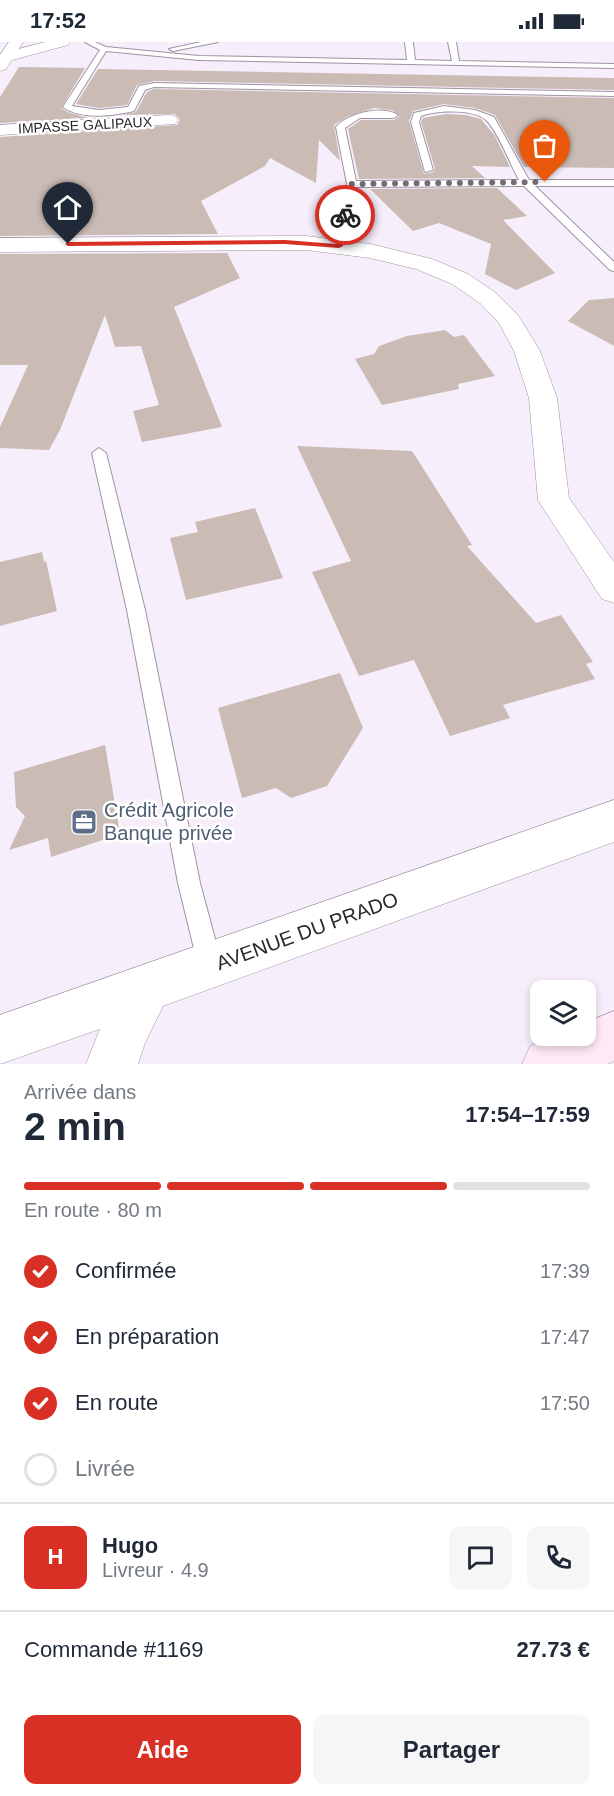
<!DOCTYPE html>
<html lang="fr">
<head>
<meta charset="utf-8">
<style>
  body { margin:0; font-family:Arial,sans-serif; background:#f6f6f7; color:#1f2937; height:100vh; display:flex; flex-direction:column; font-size:22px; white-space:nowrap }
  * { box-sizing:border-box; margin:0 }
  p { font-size:20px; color:#747a83 }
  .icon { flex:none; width:33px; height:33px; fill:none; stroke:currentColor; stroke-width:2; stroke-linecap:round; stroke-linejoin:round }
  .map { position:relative; height:1022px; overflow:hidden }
  .sheet { display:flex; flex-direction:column; background:#fff; flex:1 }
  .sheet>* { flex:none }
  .buttons { position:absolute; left:530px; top:938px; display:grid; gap:12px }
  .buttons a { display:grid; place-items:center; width:66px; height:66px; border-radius:12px; background:#fff; box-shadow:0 3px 9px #0003; font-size:30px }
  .pin { position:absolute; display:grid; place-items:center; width:51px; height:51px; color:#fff; margin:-62px -26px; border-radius:50% 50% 50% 0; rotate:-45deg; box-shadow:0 0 6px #0007 }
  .pin .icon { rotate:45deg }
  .courier { position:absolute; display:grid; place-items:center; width:60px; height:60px; margin:-30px; border:4px solid #d93025; border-radius:50%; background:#fff; color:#222; box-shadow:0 2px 8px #0007 }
  .head em { font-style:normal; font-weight:600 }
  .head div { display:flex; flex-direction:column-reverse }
  .head { display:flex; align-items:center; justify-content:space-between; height:102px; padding:0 24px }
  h1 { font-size:39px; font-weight:600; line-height:45px }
  .bar { display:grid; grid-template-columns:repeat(4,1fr); gap:9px 6px; align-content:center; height:72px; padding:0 24px }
  .bar i { height:8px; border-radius:4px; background:#e0e1e3 }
  .bar .selected { background:#d93025 }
  .bar p { grid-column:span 4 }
  .line { display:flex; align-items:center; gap:15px; padding:0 24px; border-top:2px solid #e0e1e3 }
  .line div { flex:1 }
  .round { display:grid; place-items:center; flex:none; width:63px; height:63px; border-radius:12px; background:#f6f6f7 }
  ol { padding:0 24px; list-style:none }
  li { display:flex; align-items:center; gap:18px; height:66px }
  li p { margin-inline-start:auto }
  li .icon { padding:6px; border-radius:50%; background:#d93025; color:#fff; stroke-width:4 }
  li:last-child { color:#747a83 }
  li i { width:33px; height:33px; border:3px solid #e0e1e3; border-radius:50% }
  .button { display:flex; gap:12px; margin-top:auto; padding:12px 24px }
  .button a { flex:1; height:69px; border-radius:12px; background:#d93025; color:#fff; font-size:24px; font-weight:600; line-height:69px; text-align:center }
  .button a+a { background:#f6f6f7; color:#1f2937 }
  .status { display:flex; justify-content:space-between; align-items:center; height:42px; padding:0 30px; background:#fff; direction:ltr }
  .status svg { height:16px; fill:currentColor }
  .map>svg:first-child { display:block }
  .building { fill:#cbbbb5 }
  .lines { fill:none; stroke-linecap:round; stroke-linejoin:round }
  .service-casing { stroke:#9d94a1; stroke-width:2 }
  .minor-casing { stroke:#9d94a1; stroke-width:1 }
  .tertiary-casing { stroke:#9d94a1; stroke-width:1 }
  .secondary-casing { stroke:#9d94a1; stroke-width:1 }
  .service { fill:#fff; fill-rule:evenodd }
  .minor { fill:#fff; fill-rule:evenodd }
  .tertiary { fill:#fff; fill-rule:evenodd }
  .secondary { fill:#ffe9f7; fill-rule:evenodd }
  .route { fill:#d93025 }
  .done { stroke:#726d74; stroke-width:6; stroke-dasharray:0 10.8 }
  .labels { text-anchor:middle; stroke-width:5; stroke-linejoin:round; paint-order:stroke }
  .far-street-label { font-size:14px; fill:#2b272c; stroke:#fff }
  .near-service-label { font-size:20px; fill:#4e5e75; stroke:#fff; text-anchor:start }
  .near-street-label { font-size:20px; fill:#2b272c; stroke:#fff }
</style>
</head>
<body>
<div class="status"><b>17:52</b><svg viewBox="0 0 49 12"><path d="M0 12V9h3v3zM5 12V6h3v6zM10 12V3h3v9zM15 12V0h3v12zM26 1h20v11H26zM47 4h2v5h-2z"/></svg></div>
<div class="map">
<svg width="614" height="1022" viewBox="0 0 614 1022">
  <rect width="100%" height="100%" fill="#f7eefb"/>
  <!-- building -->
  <g class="building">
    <path d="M 19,25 L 85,26 L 61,66 L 70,71 L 88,76 L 0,81 L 0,55 Z"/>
    <path d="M 98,27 L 614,36 L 614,48 L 154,39 L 137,43 L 127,63 L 99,66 L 76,62 Z"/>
    <path d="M 154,47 L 614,56 L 614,126 L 524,125 L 495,73 L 475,66 L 444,62 L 413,69 L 409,79 L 424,132 L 434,130 L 435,127 L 421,80 L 423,76 L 446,72 L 466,73 L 481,77 L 495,94 L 510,125 L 472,124 L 485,136 L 359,137 L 348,87 L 361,78 L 394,78 L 400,74 L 392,68 L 375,66 L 348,74 L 334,83 L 340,119 L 319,98 L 316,141 L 270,116 L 265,124 L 201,159 L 218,192 L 0,194 L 0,95 L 177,83 L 180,78 L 175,72 L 123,73 L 136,70 L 147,50 Z"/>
    <path d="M 497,146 L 527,174 L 503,178 L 555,231 L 516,248 L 485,232 L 491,202 L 439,181 L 413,189 L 370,147 Z"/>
    <path d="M 227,211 L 240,236 L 174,265 L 222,385 L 142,400 L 133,369 L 159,363 L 141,304 L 115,305 L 105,273 L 60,388 L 49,408 L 0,406 L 0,385 L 28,323 L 0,323 L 0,212 Z"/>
    <path d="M 614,256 L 614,304 L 568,279 L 589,258 Z"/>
    <path d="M 445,288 L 454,295 L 464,293 L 495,334 L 458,342 L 459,347 L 382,363 L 355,317 L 374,312 L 379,304 L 407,294 Z"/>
    <path d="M 297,404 L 412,409 L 472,503 L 467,504 L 536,581 L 561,573 L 593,620 L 586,622 L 595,637 L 503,663 L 510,676 L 450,694 L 414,618 L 359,634 L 312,530 L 351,519 Z"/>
    <path d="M 255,466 L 283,536 L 186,558 L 170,496 L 198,490 L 195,480 Z"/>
    <path d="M 42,510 L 44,520 L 46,519 L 57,569 L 0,584 L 0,520 Z"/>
    <path d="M 340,631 L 363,686 L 327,744 L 291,756 L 276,746 L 242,756 L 218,666 Z"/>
    <path d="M 105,703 L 119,786 L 112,795 L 51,815 L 48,796 L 9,808 L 25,774 L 16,765 L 14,730 Z"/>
  </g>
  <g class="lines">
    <!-- service casing -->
    <g class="service-casing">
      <g id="service">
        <path d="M 85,0 L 95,0 L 106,5 L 199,14 L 407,18 L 405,0 L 413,0 L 415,18 L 452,19 L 448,0 L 456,0 L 459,19 L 614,22 L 614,26 L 199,18 L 106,9 L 72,64 L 99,68 L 128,65 L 139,44 L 154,41 L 614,50 L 614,54 L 154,45 L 145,48 L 134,69 C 113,74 81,78 63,65 L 100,8 Z"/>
        <path d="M 201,0 L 218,0 L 173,9 L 169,7 Z"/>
        <path d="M 444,64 L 475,68 L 494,75 L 529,138 L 614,138 L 614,144 L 535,144 L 614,220 L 614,229 L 610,228 L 524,144 L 356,145 L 345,204 L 343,206 L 335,206 L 333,204 L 347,142 L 336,85 C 348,71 383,63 398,73 L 394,76 L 360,76 L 345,86 L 356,139 L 519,138 C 509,120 501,96 488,80 C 477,66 436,68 421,74 L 419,80 L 433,128 L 425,130 L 411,80 L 414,71 Z"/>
        <path d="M 99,406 L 106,411 L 145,568 L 200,841 L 222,923 L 218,931 L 210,935 L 202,931 L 198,923 L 178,841 L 127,568 L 92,411 Z"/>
      </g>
    </g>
    <!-- minor casing -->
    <g class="minor-casing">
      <g id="minor">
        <path d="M 45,0 L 70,0 L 68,3 L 5,20 L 0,18 L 0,12 Z"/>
        <path d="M 169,73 L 175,74 L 178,78 L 175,82 L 0,93 L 0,83 Z"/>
        <path d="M 614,758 L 614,800 L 163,964 L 145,1001 L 138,1022 L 86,1022 L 100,987 L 0,1022 L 0,973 Z"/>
      </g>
    </g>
    <!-- tertiary casing -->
    <g class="tertiary-casing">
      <g id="tertiary">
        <path d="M 9,0 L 23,0 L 6,27 L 0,29 L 0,13 Z"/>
        <path d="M 306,194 L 370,202 L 432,217 L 468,232 L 496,251 L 518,273 L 540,309 L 557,356 L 569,456 L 614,520 L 614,561 L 602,557 L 538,458 L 529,356 L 514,309 L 499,281 L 480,261 L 452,242 L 416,227 L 370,216 L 306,208 L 0,210 L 0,196 Z"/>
      </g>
    </g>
    <!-- secondary casing -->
    <g class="secondary-casing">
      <path id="secondary" d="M 614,969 L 614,1019 L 608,1022 L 522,1022 L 530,1004 L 556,993 L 585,993 L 585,981 Z"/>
    </g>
    <!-- service -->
    <use href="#service" class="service"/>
    <!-- minor -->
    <use href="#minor" class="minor"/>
    <!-- tertiary -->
    <use href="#tertiary" class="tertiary"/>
    <!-- secondary -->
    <use href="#secondary" class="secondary"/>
  </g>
  <!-- route -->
  <path class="route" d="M 345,171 L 348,173 L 343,204 L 339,206 L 285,202 L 68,204 L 65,202 L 68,200 L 285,198 L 336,202 L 342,173 Z"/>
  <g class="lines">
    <!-- done -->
    <path class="done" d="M 345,173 L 351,142 L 545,140"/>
  </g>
  <!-- icons -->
  <defs>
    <g id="office-square" transform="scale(1.35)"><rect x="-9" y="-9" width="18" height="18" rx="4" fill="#5c6f8a" stroke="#fff"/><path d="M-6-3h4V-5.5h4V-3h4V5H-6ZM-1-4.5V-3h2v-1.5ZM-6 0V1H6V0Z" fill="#fff"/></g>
  </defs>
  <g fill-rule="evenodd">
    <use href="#office-square" x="84" y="780"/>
  </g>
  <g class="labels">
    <!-- far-street labels -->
    <g class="far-street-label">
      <text transform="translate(85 83) rotate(-3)" y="5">IMPASSE GALIPAUX</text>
    </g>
    <!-- near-service labels -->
    <g class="near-service-label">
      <text x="104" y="775">Crédit Agricole<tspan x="104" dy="23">Banque privée</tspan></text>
    </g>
    <!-- near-street labels -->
    <g class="near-street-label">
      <text transform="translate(307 889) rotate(-20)" y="7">AVENUE DU PRADO</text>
    </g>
  </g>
</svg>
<div class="buttons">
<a><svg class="icon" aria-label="layers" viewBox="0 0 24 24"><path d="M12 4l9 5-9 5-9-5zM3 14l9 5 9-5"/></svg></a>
</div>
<div class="pin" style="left:545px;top:140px;background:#ea580c"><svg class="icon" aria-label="bag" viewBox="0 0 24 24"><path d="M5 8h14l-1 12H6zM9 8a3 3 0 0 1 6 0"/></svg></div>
<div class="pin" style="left:68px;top:202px;background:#1f2937"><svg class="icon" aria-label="home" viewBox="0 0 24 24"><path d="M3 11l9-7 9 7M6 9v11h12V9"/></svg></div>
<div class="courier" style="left:345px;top:173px"><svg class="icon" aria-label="bike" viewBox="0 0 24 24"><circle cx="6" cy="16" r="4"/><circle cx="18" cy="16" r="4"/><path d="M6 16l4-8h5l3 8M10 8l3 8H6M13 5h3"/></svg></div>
</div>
<section class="sheet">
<div class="head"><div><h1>2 min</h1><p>Arrivée dans</p></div><em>17:54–17:59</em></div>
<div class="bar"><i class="selected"></i><i class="selected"></i><i class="selected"></i><i></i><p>En route · 80 m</p></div>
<ol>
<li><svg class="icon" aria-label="check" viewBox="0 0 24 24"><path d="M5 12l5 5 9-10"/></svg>Confirmée<p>17:39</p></li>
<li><svg class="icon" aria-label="check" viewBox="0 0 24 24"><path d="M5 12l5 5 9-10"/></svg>En préparation<p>17:47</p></li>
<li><svg class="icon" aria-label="check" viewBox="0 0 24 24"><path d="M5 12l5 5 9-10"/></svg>En route<p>17:50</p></li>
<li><i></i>Livrée</li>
</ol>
<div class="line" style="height:108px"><b class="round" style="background:#d93025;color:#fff">H</b><div><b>Hugo</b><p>Livreur · 4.9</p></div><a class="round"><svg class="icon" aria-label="chat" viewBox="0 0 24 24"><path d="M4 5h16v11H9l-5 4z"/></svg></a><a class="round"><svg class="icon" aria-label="phone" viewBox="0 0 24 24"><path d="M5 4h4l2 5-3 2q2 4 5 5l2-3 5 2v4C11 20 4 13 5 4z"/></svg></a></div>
<div class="line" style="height:78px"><div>Commande #1169</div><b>27.73 €</b></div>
<div class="button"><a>Aide</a><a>Partager</a></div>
</section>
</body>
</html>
